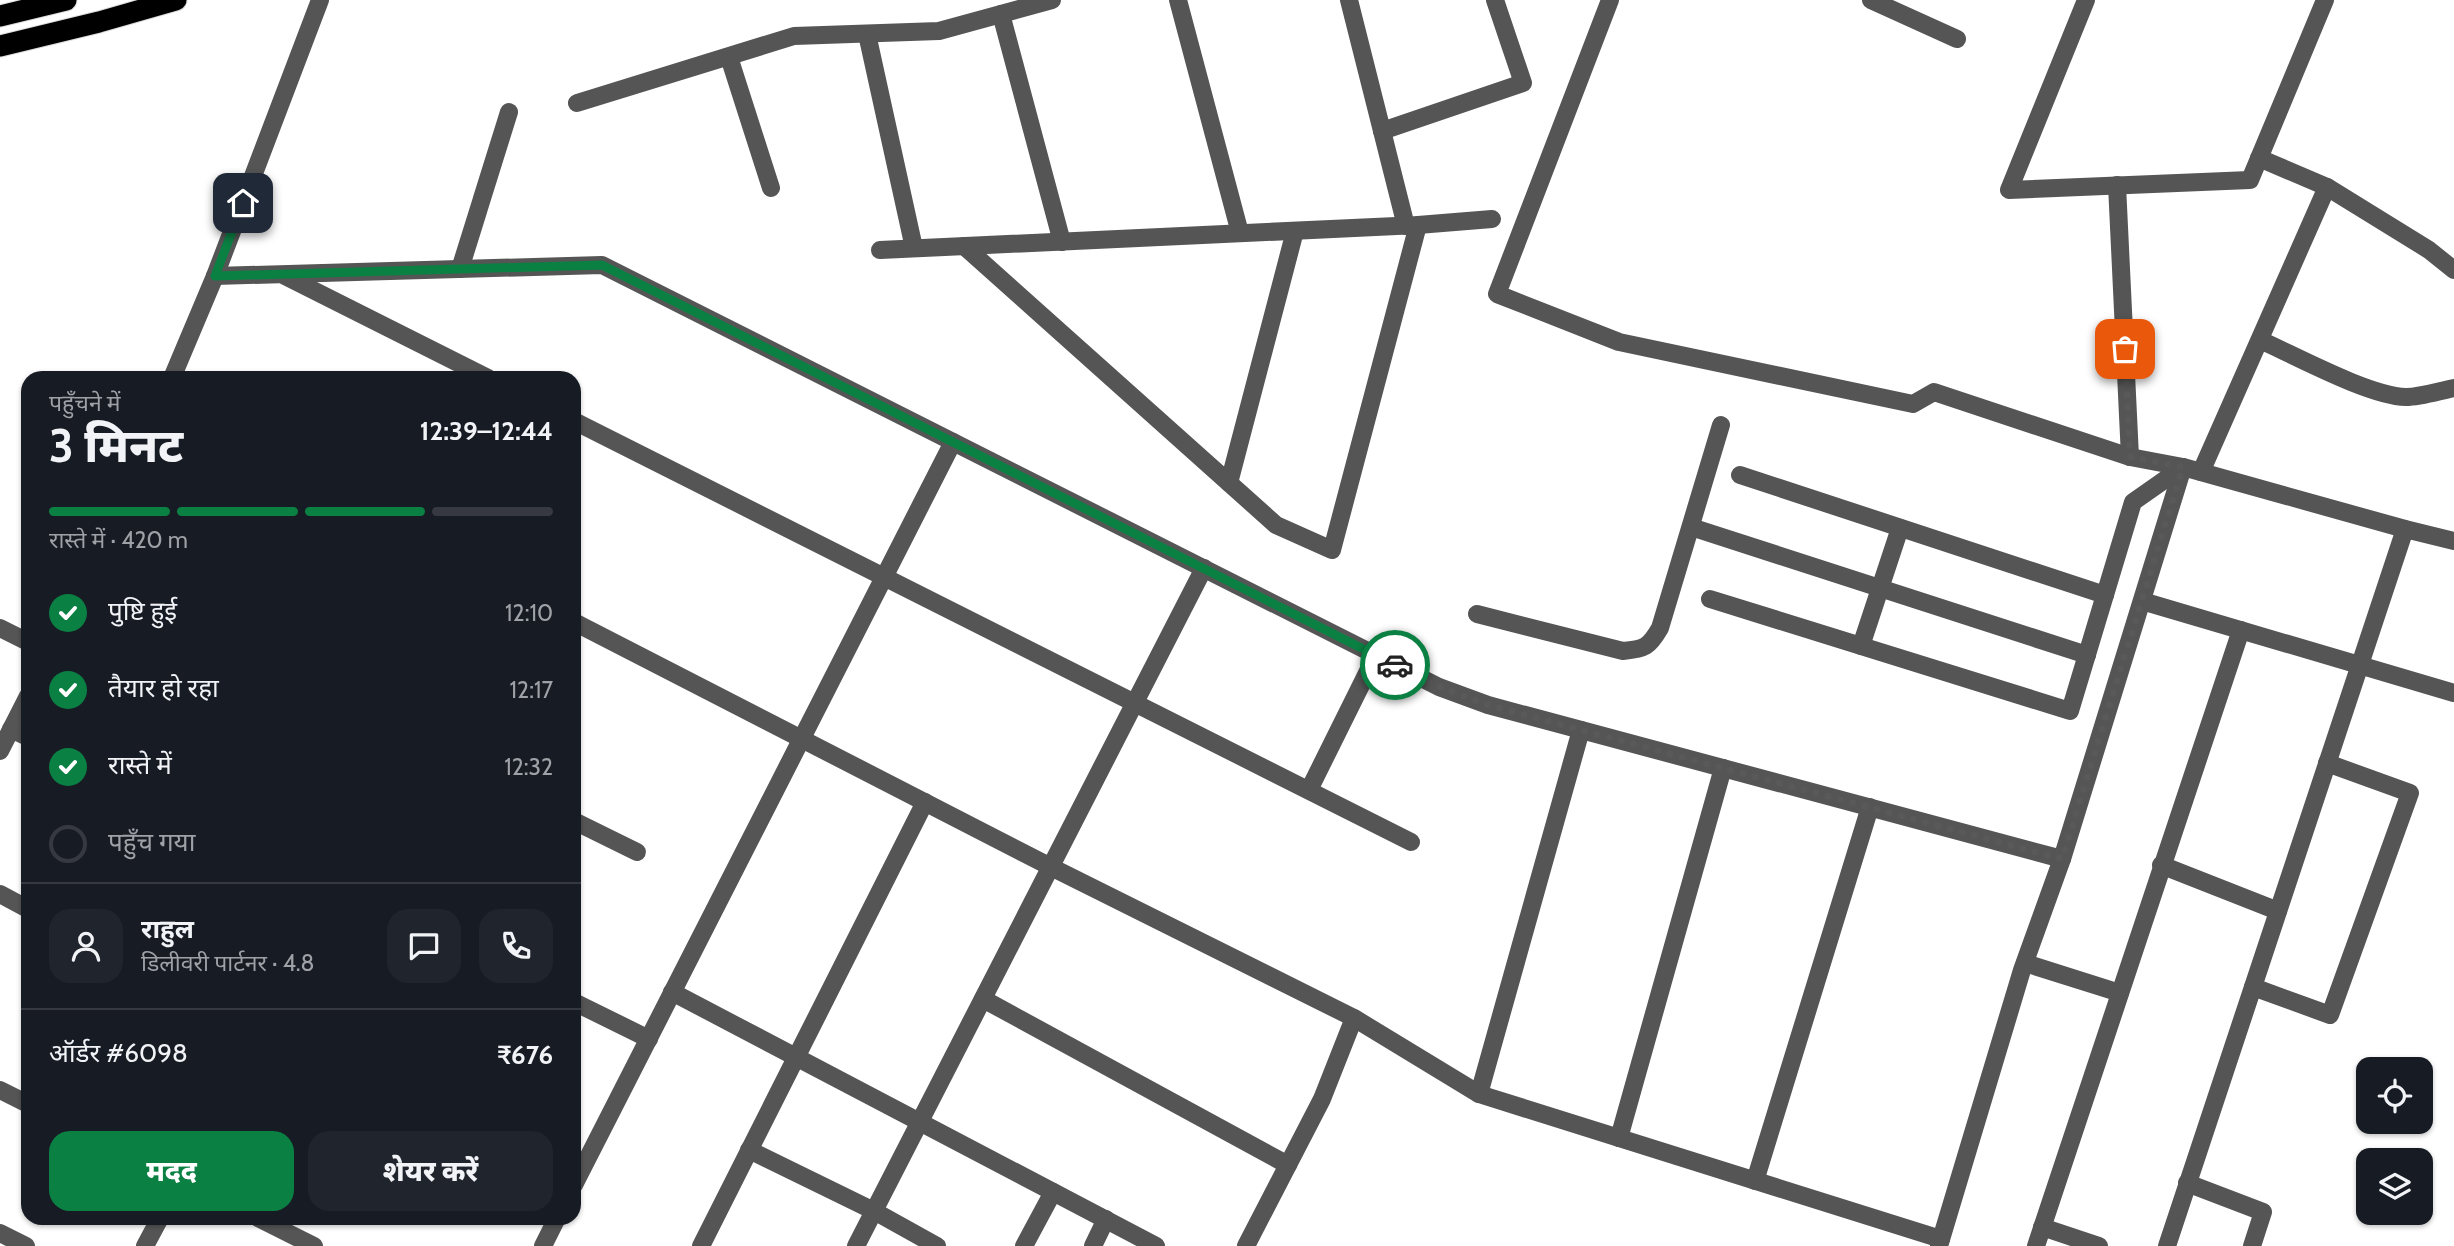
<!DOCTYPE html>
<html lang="hi">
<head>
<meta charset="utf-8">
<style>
  body { margin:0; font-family:Cabin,"Noto Sans Devanagari",sans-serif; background:#20242c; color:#f1f3f6; height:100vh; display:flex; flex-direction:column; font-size:26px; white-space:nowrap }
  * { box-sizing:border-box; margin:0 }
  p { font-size:23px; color:#9ea1a6 }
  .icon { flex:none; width:38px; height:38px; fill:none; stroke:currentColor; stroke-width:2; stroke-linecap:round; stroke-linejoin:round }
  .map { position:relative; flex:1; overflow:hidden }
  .details { position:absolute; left:21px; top:371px; width:560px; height:854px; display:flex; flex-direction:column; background:#171b24; border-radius:21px; box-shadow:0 2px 5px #0004 }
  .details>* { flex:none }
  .buttons { position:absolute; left:2356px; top:1057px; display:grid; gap:14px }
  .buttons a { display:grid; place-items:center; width:77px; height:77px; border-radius:14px; background:#171b24; box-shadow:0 2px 5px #0004; font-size:35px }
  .pin { position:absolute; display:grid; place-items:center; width:60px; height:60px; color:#fff; margin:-30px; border-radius:14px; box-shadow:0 4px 10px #0006 }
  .courier { position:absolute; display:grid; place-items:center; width:70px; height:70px; margin:-35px; border:5px solid #0b8043; border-radius:50%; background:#fff; color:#222; box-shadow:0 2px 9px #0007 }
  .overview em { font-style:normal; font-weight:800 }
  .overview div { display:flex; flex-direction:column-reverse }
  .overview { display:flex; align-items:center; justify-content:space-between; height:119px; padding:0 28px }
  h1 { font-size:46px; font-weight:800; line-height:52px }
  .bar { display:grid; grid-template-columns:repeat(4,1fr); gap:10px 7px; align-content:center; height:84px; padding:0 28px }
  .bar i { height:9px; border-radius:5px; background:#363941 }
  .bar .active { background:#0b8043 }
  .bar p { grid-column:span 4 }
  .line { display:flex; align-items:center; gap:18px; padding:0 28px; border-top:2px solid #363941 }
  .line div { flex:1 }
  .round { display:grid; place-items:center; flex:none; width:74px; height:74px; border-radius:21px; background:#20242c }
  ol { padding:0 28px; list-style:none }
  li { display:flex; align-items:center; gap:21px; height:77px }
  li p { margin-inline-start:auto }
  li .icon { padding:7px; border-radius:50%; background:#0b8043; color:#fff; stroke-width:4 }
  li:last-child { color:#9ea1a6 }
  li i { width:38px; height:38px; border:4px solid #363941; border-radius:50% }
  .action { display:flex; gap:14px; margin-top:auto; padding:14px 28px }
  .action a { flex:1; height:80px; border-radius:21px; background:#0b8043; color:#fff; font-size:28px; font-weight:800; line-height:80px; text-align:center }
  .action a+a { background:#20242c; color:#f1f3f6 }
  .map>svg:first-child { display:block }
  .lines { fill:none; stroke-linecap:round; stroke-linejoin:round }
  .highway-casing { stroke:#dbdbdb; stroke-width:23 }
  .minor { stroke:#555; stroke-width:18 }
  .highway { stroke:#000; stroke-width:21 }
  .done { stroke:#595959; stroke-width:7; stroke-dasharray:0 12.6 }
  .route { stroke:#0b8043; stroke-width:9 }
</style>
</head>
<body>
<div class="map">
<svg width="2454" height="1246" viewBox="0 0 2454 1246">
  <rect width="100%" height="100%" fill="#fff"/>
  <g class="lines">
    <!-- highway casing -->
    <g class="highway-casing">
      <g id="highway">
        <path d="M 0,16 L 66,0"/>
        <path d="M 0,46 L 99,22 L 176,0"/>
      </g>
    </g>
    <!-- minor -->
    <g class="minor">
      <path d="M 1178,0 L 1240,233"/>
      <path d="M 1349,0 L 1406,226"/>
      <path d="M 1610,0 L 1497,294 L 1619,342 L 1913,404 L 1934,392 L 2130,457 L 2183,467"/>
      <path d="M 1871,0 L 1957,39"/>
      <path d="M 2086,0 L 2009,190 L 2250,180 L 2325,0"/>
      <path d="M 1001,14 L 1062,242"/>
      <path d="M 867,34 L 914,248"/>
      <path d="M 729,57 L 771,188"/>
      <path d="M 577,103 L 794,36 L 939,31 L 1052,0"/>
      <path d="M 1382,131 L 1523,83 L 1495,0"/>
      <path d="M 2117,185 L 2130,457"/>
      <path d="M 2327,187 L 2429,250 L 2454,270"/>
      <path d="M 964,246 L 1276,525 L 1332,550 L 1418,225"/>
      <path d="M 880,250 L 1418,225 L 1492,219"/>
      <path d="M 460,269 L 509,112"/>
      <path d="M 215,276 L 602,265 L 1439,687 L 1488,705 L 2062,859"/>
      <path d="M 285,276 L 488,378"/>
      <path d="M 2260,340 C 2296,356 2369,396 2406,397 C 2421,397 2439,391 2454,388"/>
      <path d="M 172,378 L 215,276 L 320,0"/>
      <path d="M 574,421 L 1411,842"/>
      <path d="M 2201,472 L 2327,187 L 2259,158"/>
      <path d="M 1740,475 L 2105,595"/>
      <path d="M 1229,483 L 1295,231"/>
      <path d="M 1691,527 L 2087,655"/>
      <path d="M 1710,599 L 2070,711 L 2133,502 L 2183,467"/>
      <path d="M 2142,601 L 2454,693"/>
      <path d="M 1477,614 L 1623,651 C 1645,649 1649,647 1660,628 L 1721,425"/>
      <path d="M 574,622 L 1051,867 L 1354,1018 L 1479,1094 L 1941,1239"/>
      <path d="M 0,628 L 28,642"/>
      <path d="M 1861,646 L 1900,528"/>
      <path d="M 11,729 L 28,737"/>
      <path d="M 0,751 L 28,696"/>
      <path d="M 1309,790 L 1376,655"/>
      <path d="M 574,821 L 637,852"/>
      <path d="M 2161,865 L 2278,911"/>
      <path d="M 0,894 L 28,909"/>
      <path d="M 2025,963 L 2120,993"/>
      <path d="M 2253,987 L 2330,1015 L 2410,793 L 2327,763"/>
      <path d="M 672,992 L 1156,1246"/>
      <path d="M 983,999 L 1288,1165"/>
      <path d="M 574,1002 L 649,1039"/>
      <path d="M 0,1090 L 28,1104"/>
      <path d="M 1479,1094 L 1581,730"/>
      <path d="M 1619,1138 L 1723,768"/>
      <path d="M 749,1150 L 874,1211 L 937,1246"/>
      <path d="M 1755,1181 L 1870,807"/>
      <path d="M 2187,1183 L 2263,1212 L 2252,1246"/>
      <path d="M 574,1185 L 953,442"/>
      <path d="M 258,1218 L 314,1246"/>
      <path d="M 2042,1227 L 2099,1246"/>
      <path d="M 0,1233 L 26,1246"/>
      <path d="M 145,1246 L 160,1218"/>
      <path d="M 543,1246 L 557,1218"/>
      <path d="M 701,1246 L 925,802"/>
      <path d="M 856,1246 L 1204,568"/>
      <path d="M 1024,1246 L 1053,1192"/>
      <path d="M 1093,1246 L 1106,1219"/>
      <path d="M 1246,1246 L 1322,1099 L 1354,1018"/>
      <path d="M 1939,1246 L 2022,970 L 2062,859 L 2183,467 L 2405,529 L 2454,541"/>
      <path d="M 2036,1246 L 2241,630"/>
      <path d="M 2167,1246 L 2405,529"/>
    </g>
    <!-- highway -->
    <use href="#highway" class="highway"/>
  </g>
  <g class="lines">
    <!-- done -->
    <path class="done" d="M 1395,665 L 1440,687 L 1488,705 L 2062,859 L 2183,467 L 2130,457 L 2125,349"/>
    <!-- route -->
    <path class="route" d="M 243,203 L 215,276 L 602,265 L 1395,665"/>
  </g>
</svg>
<div class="buttons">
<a><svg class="icon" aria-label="locate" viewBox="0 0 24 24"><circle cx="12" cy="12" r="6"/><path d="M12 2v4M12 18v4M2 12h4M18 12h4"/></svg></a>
<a><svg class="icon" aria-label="layers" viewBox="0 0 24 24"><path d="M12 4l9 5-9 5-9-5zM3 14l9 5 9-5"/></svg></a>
</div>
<div class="pin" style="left:2125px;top:349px;background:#ea580c"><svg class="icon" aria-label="bag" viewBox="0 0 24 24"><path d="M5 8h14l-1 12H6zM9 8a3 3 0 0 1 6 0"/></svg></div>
<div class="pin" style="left:243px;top:203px;background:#1f2937"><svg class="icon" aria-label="home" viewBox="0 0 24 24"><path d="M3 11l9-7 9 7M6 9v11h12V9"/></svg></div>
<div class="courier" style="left:1395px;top:665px"><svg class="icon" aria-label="car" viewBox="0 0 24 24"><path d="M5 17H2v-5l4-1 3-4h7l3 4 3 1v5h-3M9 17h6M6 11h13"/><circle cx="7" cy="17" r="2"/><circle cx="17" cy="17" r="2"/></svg></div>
<section class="details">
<div class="overview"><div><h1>3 मिनट</h1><p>पहुँचने में</p></div><em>12:39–12:44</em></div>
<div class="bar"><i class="active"></i><i class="active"></i><i class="active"></i><i></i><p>रास्ते में · 420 m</p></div>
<ol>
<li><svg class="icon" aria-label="check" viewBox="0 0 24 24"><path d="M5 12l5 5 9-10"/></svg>पुष्टि हुई<p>12:10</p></li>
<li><svg class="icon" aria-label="check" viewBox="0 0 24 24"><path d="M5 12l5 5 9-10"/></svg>तैयार हो रहा<p>12:17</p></li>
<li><svg class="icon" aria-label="check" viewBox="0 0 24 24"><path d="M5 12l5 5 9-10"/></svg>रास्ते में<p>12:32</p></li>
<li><i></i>पहुँच गया</li>
</ol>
<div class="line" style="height:126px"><a class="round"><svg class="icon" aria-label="person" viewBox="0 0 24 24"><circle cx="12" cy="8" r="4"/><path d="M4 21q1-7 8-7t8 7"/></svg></a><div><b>राहुल</b><p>डिलीवरी पार्टनर · 4.8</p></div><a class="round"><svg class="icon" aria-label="chat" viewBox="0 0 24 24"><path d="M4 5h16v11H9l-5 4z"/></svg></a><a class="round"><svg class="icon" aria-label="phone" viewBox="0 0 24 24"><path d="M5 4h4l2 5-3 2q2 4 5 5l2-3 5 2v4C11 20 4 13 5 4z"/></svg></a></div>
<div class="line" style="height:91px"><div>ऑर्डर #6098</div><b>₹676</b></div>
<div class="action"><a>मदद</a><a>शेयर करें</a></div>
</section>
</div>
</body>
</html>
